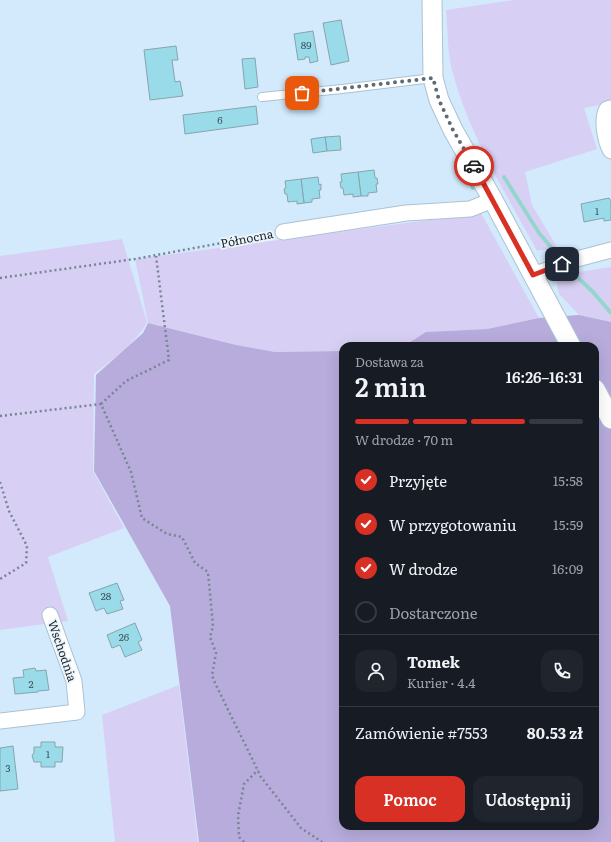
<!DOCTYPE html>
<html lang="pl">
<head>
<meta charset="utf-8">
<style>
  body { margin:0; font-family:Literata,serif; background:#20242c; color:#f1f3f6; height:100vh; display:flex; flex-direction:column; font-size:15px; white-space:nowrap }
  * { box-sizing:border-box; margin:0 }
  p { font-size:13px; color:#9ea1a6 }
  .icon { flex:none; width:22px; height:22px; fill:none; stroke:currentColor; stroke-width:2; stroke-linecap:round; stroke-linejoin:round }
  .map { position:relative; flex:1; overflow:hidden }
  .drawer { position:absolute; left:339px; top:342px; width:260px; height:488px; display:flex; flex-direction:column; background:#171b24; border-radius:12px; box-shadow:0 4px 16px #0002 }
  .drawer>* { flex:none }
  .pin { position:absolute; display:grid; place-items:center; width:34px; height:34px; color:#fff; margin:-17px; border-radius:8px; box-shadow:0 2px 6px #0006 }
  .courier { position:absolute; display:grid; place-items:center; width:40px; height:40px; margin:-20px; border:3px solid #d93025; border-radius:50%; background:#fff; color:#222; box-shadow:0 1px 5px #0007 }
  .head em { font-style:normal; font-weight:600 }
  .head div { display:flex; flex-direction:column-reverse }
  .head { display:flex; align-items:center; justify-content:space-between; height:68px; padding:0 16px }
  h1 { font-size:26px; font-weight:600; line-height:30px }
  .bar { display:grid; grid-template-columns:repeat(4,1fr); gap:6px 4px; align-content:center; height:48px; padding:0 16px }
  .bar i { height:5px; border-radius:3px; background:#363941 }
  .bar .current { background:#d93025 }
  .bar p { grid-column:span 4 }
  .line { display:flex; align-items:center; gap:10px; padding:0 16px; border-top:1px solid #363941 }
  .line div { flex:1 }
  .round { display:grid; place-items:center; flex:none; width:42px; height:42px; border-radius:12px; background:#20242c }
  ol { padding:0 16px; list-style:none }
  li { display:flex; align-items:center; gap:12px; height:44px }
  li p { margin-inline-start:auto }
  li .icon { padding:4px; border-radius:50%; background:#d93025; color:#fff; stroke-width:4 }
  li:last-child { color:#9ea1a6 }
  li i { width:22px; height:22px; border:2px solid #363941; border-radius:50% }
  .action { display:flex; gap:8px; margin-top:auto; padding:8px 16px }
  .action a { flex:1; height:46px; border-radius:12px; background:#d93025; color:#fff; font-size:16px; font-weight:600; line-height:46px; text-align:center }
  .action a+a { background:#20242c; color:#f1f3f6 }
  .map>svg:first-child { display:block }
  .green { fill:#d8d0f4 }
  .forest { fill:#b7acdc }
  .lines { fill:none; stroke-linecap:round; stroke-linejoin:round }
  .stream { stroke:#94d6cd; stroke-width:4 }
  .building { fill:#9adbe9; stroke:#87a4ab }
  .service-casing { stroke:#acc2d3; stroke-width:10 }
  .minor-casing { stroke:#acc2d3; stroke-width:17 }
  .tertiary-casing { stroke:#acc2d3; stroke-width:21 }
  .path { stroke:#768692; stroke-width:2.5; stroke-dasharray:2 3; stroke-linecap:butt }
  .service { stroke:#fff; stroke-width:8 }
  .minor { stroke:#fff; stroke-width:15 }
  .tertiary { stroke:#fff; stroke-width:19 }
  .done { stroke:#5d6b75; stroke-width:4; stroke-dasharray:0 7.2 }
  .route { stroke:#d93025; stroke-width:5 }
  .labels { text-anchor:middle; stroke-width:3.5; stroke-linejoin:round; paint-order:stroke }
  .number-label { font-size:10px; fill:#3d545c }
  .street-label { font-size:12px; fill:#1e272d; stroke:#ecf5fc }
</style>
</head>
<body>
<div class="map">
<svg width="611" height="842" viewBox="0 0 611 842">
  <rect width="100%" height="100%" fill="#d3eafc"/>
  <!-- green -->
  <g class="green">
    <path d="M 514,0 L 611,0 L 611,103 L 584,108 L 597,149 L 525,172 L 532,205 L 557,247 L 537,251 C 507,195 470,137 453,74 C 447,54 448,31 446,10 Z"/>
    <path d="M 481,213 L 539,318 L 487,329 L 427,332 L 404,346 L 343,346 L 343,351 L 275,352 L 236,345 L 148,323 L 135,259 Z"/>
    <path d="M 122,239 L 147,322 C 137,342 112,360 94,374 L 93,471 L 124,528 L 48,557 L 68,621 L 0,630 L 0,256 Z"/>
    <path d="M 611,267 L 611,322 L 579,315 L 559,294 L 556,280 L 560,275 Z"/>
    <path d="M 179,685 L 198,842 L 115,842 L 102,715 Z"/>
  </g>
  <!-- forest -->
  <path class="forest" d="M 579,315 L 611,322 L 611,842 L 199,842 L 170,606 L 94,471 L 96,375 L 143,333 L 148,323 L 236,345 L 275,352 L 343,351 L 343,826 L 595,826 L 595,346 L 404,346 L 426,332 L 487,329 L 539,318 Z"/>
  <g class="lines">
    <!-- stream -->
    <g class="stream">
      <path d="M 463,166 L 473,188"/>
      <path d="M 504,177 L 539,233 L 557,254"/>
      <path d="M 576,276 L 593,292 L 611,313"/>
    </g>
  </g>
  <!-- building -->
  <g class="building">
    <path d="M 341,20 L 349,61 L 331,65 L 323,23 Z"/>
    <path d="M 313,31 L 318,61 L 310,63 L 309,57 L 305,57 L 305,59 L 298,60 L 294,34 Z"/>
    <path d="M 176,46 L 178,60 L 172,60 L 175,82 L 180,81 L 183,96 L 150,100 L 144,50 Z"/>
    <path d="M 255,58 L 258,87 L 245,89 L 242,59 Z"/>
    <path d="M 256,106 L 258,124 L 185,134 L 183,115 Z"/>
    <path d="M 340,136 L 341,150 L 327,151 L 325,137 Z"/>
    <path d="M 325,137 L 327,151 L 313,153 L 311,139 Z"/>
    <path d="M 374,170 L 375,178 L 377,178 L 378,184 L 376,184 L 377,192 L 368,193 L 368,196 L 361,196 L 358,172 Z"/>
    <path d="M 358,172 L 361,196 L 353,197 L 353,194 L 344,195 L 343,188 L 341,188 L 340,182 L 342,182 L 341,174 Z"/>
    <path d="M 318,177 L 319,185 L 321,184 L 321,190 L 319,190 L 320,198 L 312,199 L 312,202 L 304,203 L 301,179 Z"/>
    <path d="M 301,179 L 304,203 L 297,204 L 297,201 L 288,202 L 287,194 L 285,194 L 284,189 L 286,188 L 285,181 Z"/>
    <path d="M 609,198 L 611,201 L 611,220 L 604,221 L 604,218 L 584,222 L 581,204 Z"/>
    <path d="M 117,583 L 124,600 L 120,601 L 123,609 L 107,614 L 104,608 L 96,611 L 89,593 Z"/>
    <path d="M 135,623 L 142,640 L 138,642 L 142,650 L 125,657 L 120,645 L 112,648 L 107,635 Z"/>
    <path d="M 35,668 L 36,671 L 46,670 L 49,690 L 38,691 L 38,692 L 15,694 L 13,678 L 24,677 L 23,670 Z"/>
    <path d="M 41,742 L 55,742 L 55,747 L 63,747 L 62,762 L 55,762 L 55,767 L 41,767 L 41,762 L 34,762 L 32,755 L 34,753 L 34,747 L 41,747 Z"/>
    <path d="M 13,746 L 18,789 L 0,791 L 0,748 Z"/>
  </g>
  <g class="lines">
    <!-- service casing -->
    <g class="service-casing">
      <path id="service" d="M 262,97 L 342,89 L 433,78"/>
    </g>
    <!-- minor casing -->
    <g class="minor-casing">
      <g id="minor">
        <path d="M 611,108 L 607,109 C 601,118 605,142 611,151"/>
        <path d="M 283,232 L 406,213 L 470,209 L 493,200"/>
        <path d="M 533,275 L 577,259 L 611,250"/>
        <path d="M 0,721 L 77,712 L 74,681 L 50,615"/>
      </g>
    </g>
    <!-- tertiary casing -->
    <g class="tertiary-casing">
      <g id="tertiary">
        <path d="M 432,0 L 433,78 L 439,100 L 453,130 L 493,200 L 571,346"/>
        <path d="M 595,389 L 611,419"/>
      </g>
    </g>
    <!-- path -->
    <g class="path">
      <path d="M 0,278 L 135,259 L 270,234"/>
      <path d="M 101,404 L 126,381 L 169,360 L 156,256"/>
      <path d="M 0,416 L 101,404 L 131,472 L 142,518 L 167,534 L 182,537 L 195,563 L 208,572 L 213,626 L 210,637 L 216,653 L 212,675 L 215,683 L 261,777 L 301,828 L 322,842"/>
      <path d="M 0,482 L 9,511 L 27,546 L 26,563 L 0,579"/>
      <path d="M 244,842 L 239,837 L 238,816 L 244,784 L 258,770"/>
    </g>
    <!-- service -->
    <use href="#service" class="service"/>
    <!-- minor -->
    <use href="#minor" class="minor"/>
    <!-- tertiary -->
    <use href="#tertiary" class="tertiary"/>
  </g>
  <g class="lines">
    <!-- done -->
    <path class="done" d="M 302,93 L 433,78 L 439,100 L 453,130 L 474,166"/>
    <!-- route -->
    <path class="route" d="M 474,166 L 533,275 L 562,264"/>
  </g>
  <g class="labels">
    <!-- number labels -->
    <g class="number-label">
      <text x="306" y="49">89</text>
      <text x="220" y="124">6</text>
      <text x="597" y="215">1</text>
      <text x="106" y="600">28</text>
      <text x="124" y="641">26</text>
      <text x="31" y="688">2</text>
      <text x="48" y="758">1</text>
      <text x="8" y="772">3</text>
    </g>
    <!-- street labels -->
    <g class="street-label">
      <text transform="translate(247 239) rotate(-11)" y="4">Północna</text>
      <text transform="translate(62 651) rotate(71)" y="4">Wschodnia</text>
    </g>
  </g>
</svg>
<div class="pin" style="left:302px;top:93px;background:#ea580c"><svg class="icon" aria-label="bag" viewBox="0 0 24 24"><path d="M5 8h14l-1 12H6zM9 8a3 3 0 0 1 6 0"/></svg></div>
<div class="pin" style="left:562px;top:264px;background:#1f2937"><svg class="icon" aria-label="home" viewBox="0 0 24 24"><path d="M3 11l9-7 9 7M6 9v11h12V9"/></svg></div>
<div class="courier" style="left:474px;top:166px"><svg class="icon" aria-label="car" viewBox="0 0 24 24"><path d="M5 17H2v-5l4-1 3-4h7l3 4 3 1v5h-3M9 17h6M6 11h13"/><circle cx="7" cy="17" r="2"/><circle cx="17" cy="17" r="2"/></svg></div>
<section class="drawer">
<div class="head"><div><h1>2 min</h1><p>Dostawa za</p></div><em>16:26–16:31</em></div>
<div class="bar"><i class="current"></i><i class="current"></i><i class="current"></i><i></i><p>W drodze · 70 m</p></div>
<ol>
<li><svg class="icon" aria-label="check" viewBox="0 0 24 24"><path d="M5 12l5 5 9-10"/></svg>Przyjęte<p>15:58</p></li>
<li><svg class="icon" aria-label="check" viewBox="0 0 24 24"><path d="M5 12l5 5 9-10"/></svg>W przygotowaniu<p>15:59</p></li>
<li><svg class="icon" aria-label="check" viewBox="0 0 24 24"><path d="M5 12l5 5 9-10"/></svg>W drodze<p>16:09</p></li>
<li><i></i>Dostarczone</li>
</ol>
<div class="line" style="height:72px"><a class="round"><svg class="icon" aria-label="person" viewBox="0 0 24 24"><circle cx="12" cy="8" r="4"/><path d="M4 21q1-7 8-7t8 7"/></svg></a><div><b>Tomek</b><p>Kurier · 4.4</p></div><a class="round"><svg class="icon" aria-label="phone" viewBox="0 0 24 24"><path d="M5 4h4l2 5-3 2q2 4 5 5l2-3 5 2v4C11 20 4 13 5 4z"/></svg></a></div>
<div class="line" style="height:52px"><div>Zamówienie #7553</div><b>80.53 zł</b></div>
<div class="action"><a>Pomoc</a><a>Udostępnij</a></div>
</section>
</div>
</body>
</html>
